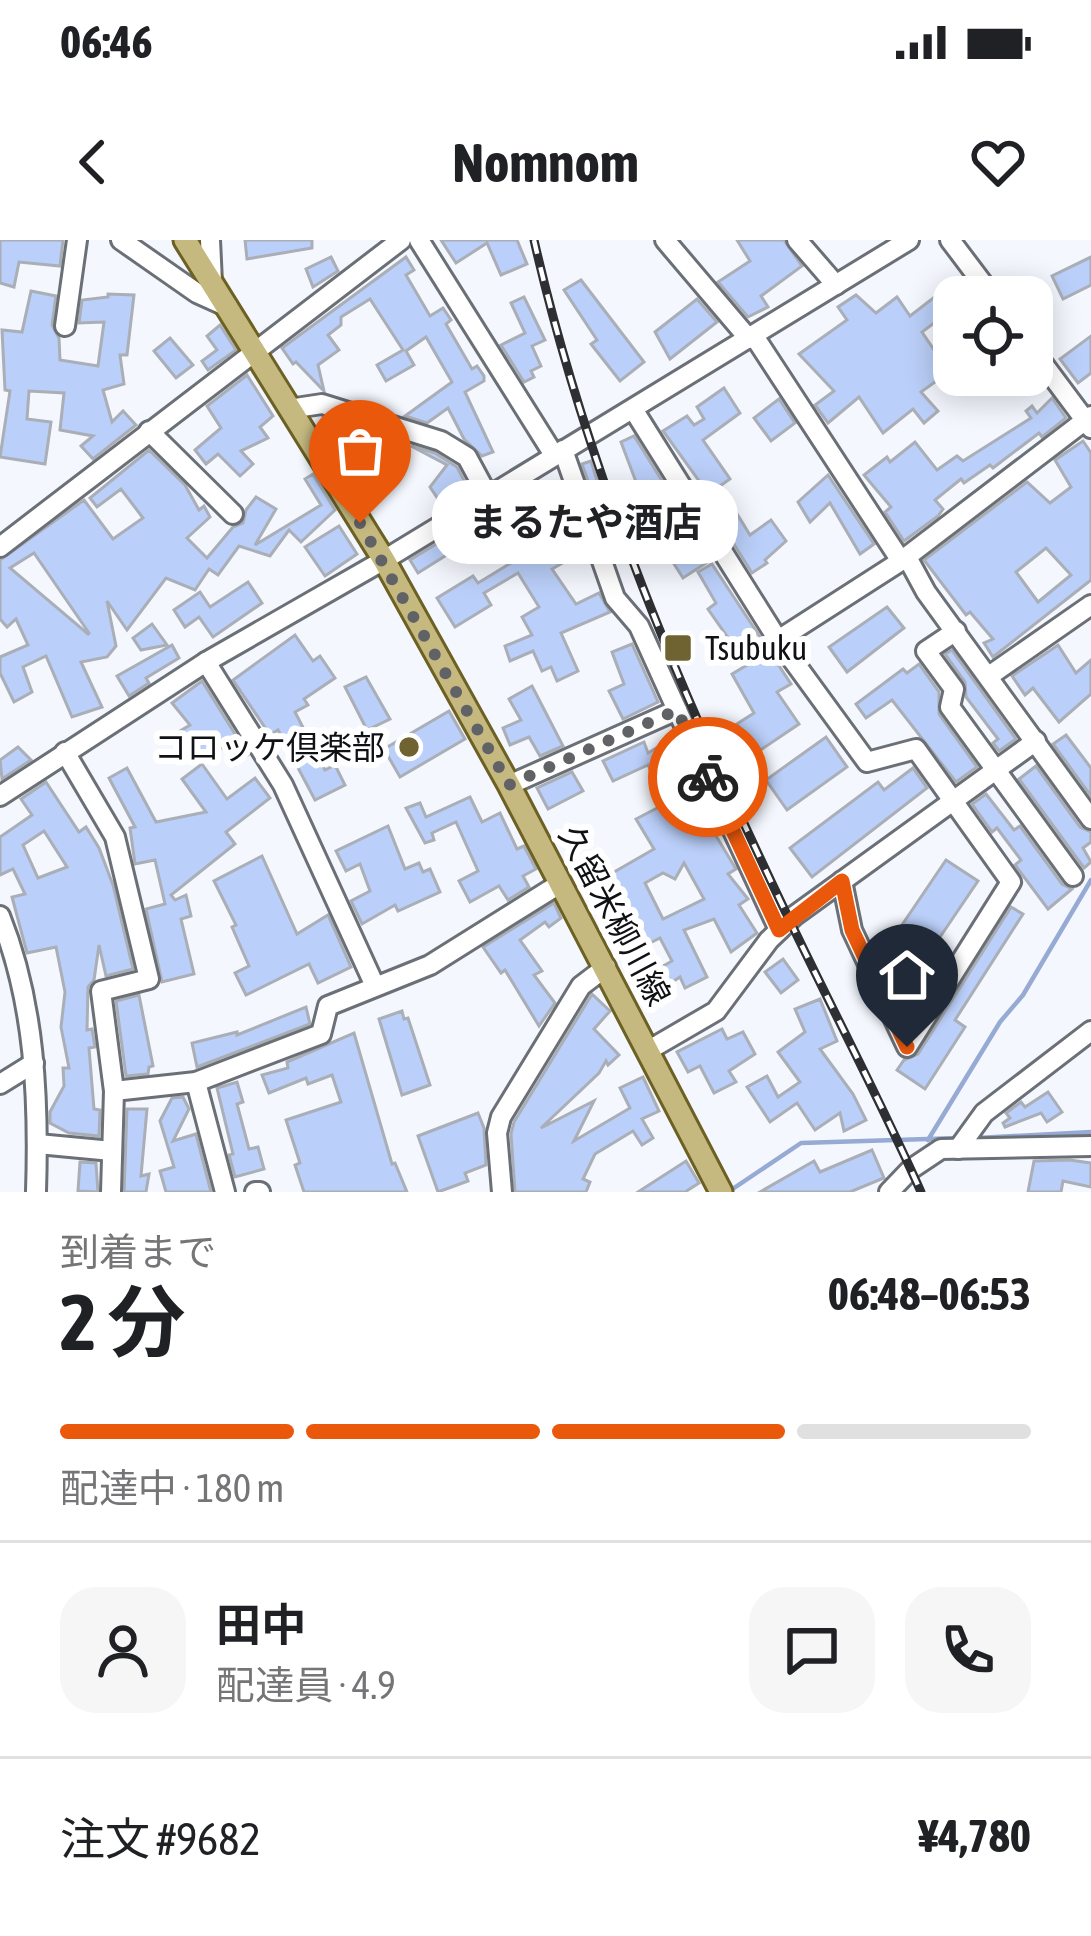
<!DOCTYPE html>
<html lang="ja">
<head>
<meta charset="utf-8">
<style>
  body { margin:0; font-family:"Asap Condensed","Noto Sans JP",sans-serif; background:#f6f6f6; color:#202124; height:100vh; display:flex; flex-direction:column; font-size:45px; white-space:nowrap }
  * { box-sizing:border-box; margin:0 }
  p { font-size:39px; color:#757577 }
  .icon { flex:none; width:66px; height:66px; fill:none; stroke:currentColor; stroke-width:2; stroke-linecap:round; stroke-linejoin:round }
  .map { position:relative; height:952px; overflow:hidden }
  .sheet { display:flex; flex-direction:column; background:#fff; flex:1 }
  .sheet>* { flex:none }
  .controls { position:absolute; left:933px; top:36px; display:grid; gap:24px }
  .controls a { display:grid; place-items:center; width:120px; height:120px; border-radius:24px; background:#fff; box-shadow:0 6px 30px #0003; font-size:60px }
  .pin { position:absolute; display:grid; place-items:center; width:102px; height:102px; color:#fff; margin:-123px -51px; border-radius:50% 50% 50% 0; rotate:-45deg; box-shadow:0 0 12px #0007 }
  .pin .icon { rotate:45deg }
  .courier { position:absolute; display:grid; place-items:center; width:120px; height:120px; margin:-60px; border:9px solid #ea580c; border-radius:50%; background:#fff; color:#222; box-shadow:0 3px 15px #0007 }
  .bubble { position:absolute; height:84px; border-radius:36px; background:#fff; box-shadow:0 6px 30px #0003; font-size:39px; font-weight:700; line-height:84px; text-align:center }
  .headline em { font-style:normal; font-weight:700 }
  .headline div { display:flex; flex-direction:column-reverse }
  .headline { display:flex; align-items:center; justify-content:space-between; height:204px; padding:0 60px }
  h1 { font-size:78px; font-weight:700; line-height:90px }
  .bar { display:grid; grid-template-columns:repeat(4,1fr); gap:18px 12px; align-content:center; height:144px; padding:0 60px }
  .bar i { height:15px; border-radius:9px; background:#e0e0e0 }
  .bar .active { background:#ea580c }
  .bar p { grid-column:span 4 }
  .line { display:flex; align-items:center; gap:30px; padding:0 60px; border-top:3px solid #e0e0e0 }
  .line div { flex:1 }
  .round { display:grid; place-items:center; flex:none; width:126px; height:126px; border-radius:36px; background:#f6f6f6 }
  .status { display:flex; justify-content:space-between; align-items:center; height:84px; padding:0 60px; background:#fff; direction:ltr }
  .status svg { height:33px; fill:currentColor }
  header { display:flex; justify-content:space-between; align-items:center; height:156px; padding:0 60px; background:#fff; font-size:54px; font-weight:700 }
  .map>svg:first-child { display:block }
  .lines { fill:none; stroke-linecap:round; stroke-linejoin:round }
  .stream { stroke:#96aad3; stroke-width:4.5 }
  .building { fill:#bacff9; stroke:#aaaeb6; stroke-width:3; fill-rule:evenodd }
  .minor-casing { stroke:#6b6f76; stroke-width:24 }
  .major-casing { stroke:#6d6023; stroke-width:27 }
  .minor { stroke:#fff; stroke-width:18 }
  .major { stroke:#c5b980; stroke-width:21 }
  .rail-casing { stroke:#2d2f32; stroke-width:9 }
  .rail { stroke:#fff; stroke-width:4.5; stroke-dasharray:14; stroke-linecap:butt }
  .done { stroke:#606266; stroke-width:12; stroke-dasharray:0 21.6 }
  .route { stroke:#ea580c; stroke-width:15 }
  .poi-dot { fill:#6f6431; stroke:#fff; stroke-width:4.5 }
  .labels { text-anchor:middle; stroke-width:12; stroke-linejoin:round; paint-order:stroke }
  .poi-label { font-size:33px; fill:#101114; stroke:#fff; text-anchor:start }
  .street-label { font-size:33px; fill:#101114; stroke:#fff }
</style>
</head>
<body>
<div class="status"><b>06:46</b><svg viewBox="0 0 49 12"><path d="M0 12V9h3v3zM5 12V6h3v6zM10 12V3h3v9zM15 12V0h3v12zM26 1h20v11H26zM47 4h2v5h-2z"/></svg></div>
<header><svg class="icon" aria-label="back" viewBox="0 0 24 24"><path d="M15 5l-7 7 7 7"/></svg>Nomnom<svg class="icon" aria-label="heart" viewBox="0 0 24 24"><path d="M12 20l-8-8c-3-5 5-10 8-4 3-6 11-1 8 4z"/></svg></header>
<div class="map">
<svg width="1091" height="952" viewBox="0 0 1091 952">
  <rect width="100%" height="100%" fill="#f4f8fe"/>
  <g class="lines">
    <!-- stream -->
    <g class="stream">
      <path d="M 977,898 L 1091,892"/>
      <path d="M 928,900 L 1000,782 L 1023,755 L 1091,640"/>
      <path d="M 728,952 L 801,903 L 959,898"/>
    </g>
  </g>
  <!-- building -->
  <g class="building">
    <path d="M 0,0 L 63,0 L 60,26 L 19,22 L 14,47 L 0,43 Z"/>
    <path d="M 245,0 L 312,0 L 312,8 L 247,19 Z"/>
    <path d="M 441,0 L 517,0 L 527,24 L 501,35 L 487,3 L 456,23 Z"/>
    <path d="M 737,0 L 784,0 L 802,26 L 761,56 L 768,67 L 748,77 L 718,42 L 750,21 Z"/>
    <path d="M 331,17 L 338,31 L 313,47 L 306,29 Z"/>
    <path d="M 406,17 L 414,30 L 406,35 L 430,76 L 443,68 L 451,80 L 446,84 L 472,129 L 477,126 L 484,136 L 484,141 L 465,152 L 493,212 L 482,216 L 464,199 L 448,168 L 427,183 L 405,176 L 452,142 L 426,97 L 406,111 L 414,125 L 386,141 L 377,125 L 403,110 L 370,59 L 341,77 L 341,85 L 328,95 L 339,110 L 318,125 L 324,151 L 296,122 L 293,124 L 282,108 Z"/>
    <path d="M 1091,17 L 1091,45 L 1063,59 L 1052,36 Z"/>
    <path d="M 581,40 L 644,122 L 620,141 L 591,104 L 597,100 L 564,50 Z"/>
    <path d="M 954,42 L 954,90 L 938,80 L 922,92 L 949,132 L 921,152 L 938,171 L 924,183 L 913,169 L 883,193 L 859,157 L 828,183 L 815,165 L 834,151 L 799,114 L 847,80 L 838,67 L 856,55 L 876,73 L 897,57 L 910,76 Z"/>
    <path d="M 31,51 L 56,56 L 52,85 L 59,98 L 60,120 L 98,126 L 104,82 L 79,83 L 82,60 L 108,57 L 108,54 L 134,55 L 127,115 L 120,115 L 124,144 L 103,150 L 112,182 L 123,171 L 136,185 L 93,219 L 81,206 L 93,196 L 60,190 L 64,153 L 29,151 L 27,179 L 51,182 L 45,224 L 0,217 L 10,151 L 5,150 L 2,90 L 22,92 Z"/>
    <path d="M 524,57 L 545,100 L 532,106 L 541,126 L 531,131 L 534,137 L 524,142 L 501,105 L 525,93 L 511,63 Z"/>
    <path d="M 697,59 L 717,82 L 670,119 L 655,92 Z"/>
    <path d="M 220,85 L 236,110 L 208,130 L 202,121 L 217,110 L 207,96 Z"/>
    <path d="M 1091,96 L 1091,133 L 1078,143 L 1060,119 Z"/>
    <path d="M 170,98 L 193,125 L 176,138 L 154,111 Z"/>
    <path d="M 247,135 L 273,176 L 260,187 L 268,198 L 241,211 L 253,224 L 240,236 L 218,214 L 206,224 L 195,210 L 221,188 L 207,166 Z"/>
    <path d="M 724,148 L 740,173 L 703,200 L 730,239 L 720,246 L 750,295 L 771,280 L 786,301 L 765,320 L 767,323 L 752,333 L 710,266 L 715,263 L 663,191 L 687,176 L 694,185 L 704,179 L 697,167 Z"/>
    <path d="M 1052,158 L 1066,178 L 1042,197 L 1039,193 L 993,228 L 990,225 L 964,243 L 961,239 L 935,260 L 943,269 L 938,276 L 904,301 L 885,272 L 891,267 L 864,235 L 887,217 L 890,222 L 915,202 L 937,230 L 957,216 L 963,221 L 1031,178 L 1026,171 L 1032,166 L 1037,173 Z"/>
    <path d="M 779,159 L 795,183 L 771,201 L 754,178 Z"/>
    <path d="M 344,185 L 369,193 L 378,208 L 385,198 L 408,205 L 400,219 L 393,214 L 366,241 L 343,209 L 336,214 L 326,198 Z"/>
    <path d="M 634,196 L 671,255 L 647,271 L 621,202 Z"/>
    <path d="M 1083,201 L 1091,213 L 1091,340 L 993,417 L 984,403 L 993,399 L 970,372 L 966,375 L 924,320 L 1027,242 L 1050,263 L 1071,247 L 1055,220 ZM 1046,308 L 1071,335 L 1038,362 L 1016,332 Z"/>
    <path d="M 411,206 L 435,213 L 457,227 L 468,248 L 442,265 L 430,247 L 447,225 Z"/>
    <path d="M 149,210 L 185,245 L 199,270 L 204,266 L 210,277 L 187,298 L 207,318 L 233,287 L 243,283 L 246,270 L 256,257 L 276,269 L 255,305 L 321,265 L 305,239 L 313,234 L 335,270 L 301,302 L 289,290 L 270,316 L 239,306 L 218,335 L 209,329 L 195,350 L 166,338 L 127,390 L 107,361 L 116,406 L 107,417 L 81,422 L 102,467 L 72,477 L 46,416 L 23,427 L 32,452 L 14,462 L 0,433 L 0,417 L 28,405 L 16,379 L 7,387 L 0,379 L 0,320 L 84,260 L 113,299 L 143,278 L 121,249 L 97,267 L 90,258 ZM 34,313 L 89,393 L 88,394 L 10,328 Z"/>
    <path d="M 591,221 L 609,280 L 603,283 L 582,224 Z"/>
    <path d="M 828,235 L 874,304 L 860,314 L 830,263 L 810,282 L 798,262 Z"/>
    <path d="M 564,253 L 584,311 L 552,329 L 576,364 L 599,353 L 610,372 L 561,393 L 578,431 L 557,441 L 551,427 L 542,431 L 533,411 L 510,421 L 505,406 L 532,395 L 522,377 L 539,367 L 518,333 L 484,353 L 491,365 L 455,387 L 437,358 L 473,336 L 478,343 L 514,321 L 496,293 L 507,285 L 525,315 L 559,294 L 544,265 Z"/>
    <path d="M 477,279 L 487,298 L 458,317 L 453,311 L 418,333 L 410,320 Z"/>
    <path d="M 339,286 L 357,314 L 325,336 L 305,307 Z"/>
    <path d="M 685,291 L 706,323 L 683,338 L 662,305 Z"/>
    <path d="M 712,324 L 791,444 L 777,452 L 799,484 L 756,513 L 737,484 L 754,473 L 732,434 L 747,425 L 708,369 L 716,363 L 698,332 Z"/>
    <path d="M 248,342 L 262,363 L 213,397 L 199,377 L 185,387 L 174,370 L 200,352 L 210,367 Z"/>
    <path d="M 887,367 L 904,388 L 847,432 L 829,407 Z"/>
    <path d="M 152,384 L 167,405 L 141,410 L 133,398 Z"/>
    <path d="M 295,395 L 313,421 L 320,416 L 335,438 L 304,459 L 308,465 L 295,472 L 325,530 L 335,525 L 345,545 L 315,560 L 278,490 L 270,495 L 233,440 Z"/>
    <path d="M 632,404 L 658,462 L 623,479 L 609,451 L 624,444 L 612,412 Z"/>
    <path d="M 172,405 L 179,418 L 146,438 L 149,443 L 129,456 L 117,436 Z"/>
    <path d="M 1058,405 L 1076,433 L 1091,420 L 1091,454 L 1059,482 L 1033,448 L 1025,455 L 1012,436 Z"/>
    <path d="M 952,410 L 1016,499 L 999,511 L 993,503 L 998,499 L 966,457 L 965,442 L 945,414 Z"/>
    <path d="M 919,424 L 939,452 L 939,474 L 977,527 L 956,542 L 892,460 L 866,478 L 856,464 L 903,429 L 907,433 Z"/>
    <path d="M 366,437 L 390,479 L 367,490 L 345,447 Z"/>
    <path d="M 202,441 L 248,515 L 235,525 L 219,503 L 196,517 L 180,491 L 190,485 L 172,463 Z"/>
    <path d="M 532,446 L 563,506 L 540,516 L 529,497 L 510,505 L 503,488 L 521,480 L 509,459 Z"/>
    <path d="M 449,471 L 465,499 L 400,537 L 384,509 Z"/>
    <path d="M 1066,495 L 1091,528 L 1091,556 L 1053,504 Z"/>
    <path d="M 675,497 L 705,562 L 698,566 L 736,629 L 728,634 L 748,659 L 739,665 L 757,693 L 731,712 L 714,679 L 684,690 L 707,737 L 685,748 L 680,737 L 649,757 L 642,738 L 672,721 L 660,698 L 630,713 L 624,700 L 616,703 L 607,684 L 616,680 L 595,643 L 654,609 L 636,579 L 659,567 L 657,562 L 665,558 L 648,525 L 613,541 L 603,521 L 644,502 L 648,513 ZM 684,623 L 704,659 L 663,679 L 645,643 L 663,633 L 675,639 Z"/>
    <path d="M 826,497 L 847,527 L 787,570 L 766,540 Z"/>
    <path d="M 18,507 L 31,520 L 2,539 L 0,520 Z"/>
    <path d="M 202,524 L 227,559 L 255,538 L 270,558 L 226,592 L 235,604 L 171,655 L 175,660 L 186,655 L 191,676 L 181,679 L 194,734 L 162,742 L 146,669 L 165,664 L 155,620 L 135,624 L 130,588 L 135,587 L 109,538 L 127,528 L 156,582 L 206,572 L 182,539 Z"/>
    <path d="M 1036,526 L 1080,587 L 1091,592 L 1091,602 L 1083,608 L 1091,622 L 1084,628 L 1019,539 Z"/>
    <path d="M 913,528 L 927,548 L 812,637 L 790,608 L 878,542 L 884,550 Z"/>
    <path d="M 572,532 L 583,551 L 548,569 L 537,548 Z"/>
    <path d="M 46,542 L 79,592 L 86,587 L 99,608 L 113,645 L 133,729 L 106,736 L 99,705 L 94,740 L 88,747 L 87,790 L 92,789 L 95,807 L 89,808 L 94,869 L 100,870 L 99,896 L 69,893 L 50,883 L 50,872 L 64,846 L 63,828 L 69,828 L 61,787 L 65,752 L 56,707 L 27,713 L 12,657 L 25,654 L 13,629 L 0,635 L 0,597 L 32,575 L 21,559 ZM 44,591 L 67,627 L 38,638 L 23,605 Z"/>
    <path d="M 986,554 L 1014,590 L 1020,586 L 1062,644 L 1072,649 L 1048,669 L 1015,625 L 1021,620 L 997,588 L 992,592 L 972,564 Z"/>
    <path d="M 470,557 L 482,582 L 500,573 L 517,609 L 524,606 L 536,629 L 523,636 L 529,647 L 508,660 L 499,646 L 470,662 L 459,641 L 478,631 L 456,582 L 432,593 L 434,600 L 425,603 L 406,568 L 420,563 L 426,577 Z"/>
    <path d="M 388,586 L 405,629 L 419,623 L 423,632 L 430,629 L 440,652 L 398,671 L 395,665 L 362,684 L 351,661 L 370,651 L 360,624 L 346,631 L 336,611 Z"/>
    <path d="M 262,616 L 297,694 L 328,675 L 351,727 L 318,743 L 309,724 L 246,755 L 235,733 L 249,726 L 232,687 L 236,685 L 214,641 Z"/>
    <path d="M 946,620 L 978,641 L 917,731 L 885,710 Z"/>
    <path d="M 554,663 L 561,678 L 549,687 L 545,682 L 520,700 L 542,731 L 534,735 L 555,763 L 539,786 L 505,730 L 501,733 L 483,707 Z"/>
    <path d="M 1011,667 L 1023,674 L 955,780 L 965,787 L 925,849 L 897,830 L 904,820 L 918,814 Z"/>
    <path d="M 783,719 L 798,740 L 781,753 L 765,732 Z"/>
    <path d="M 592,754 L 610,771 L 594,789 L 619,815 L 608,825 L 606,821 L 599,833 L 541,888 L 594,861 L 574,901 L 630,868 L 620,848 L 643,837 L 659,871 L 642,879 L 653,898 L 642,905 L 633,891 L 595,914 L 583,939 L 590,942 L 586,952 L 515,952 L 511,894 L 514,882 Z"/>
    <path d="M 139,755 L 153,826 L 149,827 L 148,834 L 126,836 L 116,761 Z"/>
    <path d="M 820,759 L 837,801 L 820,809 L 853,854 L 866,880 L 844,891 L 840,873 L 815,890 L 797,863 L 770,882 L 747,847 L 767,836 L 778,857 L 800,842 L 778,812 L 805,792 L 795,769 Z"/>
    <path d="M 306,767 L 310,784 L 197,827 L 192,803 L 237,792 L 237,795 Z"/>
    <path d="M 402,771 L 404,779 L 408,778 L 430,845 L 402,855 L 379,779 Z"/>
    <path d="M 722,789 L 727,799 L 743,792 L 755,814 L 729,831 L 736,842 L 714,853 L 700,826 L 688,832 L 677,812 Z"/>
    <path d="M 354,793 L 392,924 L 395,923 L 407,952 L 304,952 L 295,925 L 300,923 L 286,880 L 341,862 L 332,835 L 308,844 L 306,838 L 269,853 L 262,835 L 288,828 L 287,822 Z"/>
    <path d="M 237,842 L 243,862 L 237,864 L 249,909 L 258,907 L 264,929 L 235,937 L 229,915 L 233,914 L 217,848 Z"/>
    <path d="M 1048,852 L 1062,872 L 1047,882 L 1041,873 L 1005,887 L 1003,883 L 1010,878 L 1006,873 L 1021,862 L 1025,867 Z"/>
    <path d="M 183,857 L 189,869 L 173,901 L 196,894 L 211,952 L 166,952 L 160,931 L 174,927 L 160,881 L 172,858 Z"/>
    <path d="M 127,869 L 147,869 L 141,936 L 149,934 L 146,952 L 124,952 Z"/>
    <path d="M 478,873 L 484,888 L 486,925 L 465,933 L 468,941 L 438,952 L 418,896 Z"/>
    <path d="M 872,910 L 884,938 L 850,952 L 760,952 L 814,921 L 820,932 Z"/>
    <path d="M 1070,920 L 1091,923 L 1091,947 L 1063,941 L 1061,952 L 1028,952 L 1034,921 Z"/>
    <path d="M 686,921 L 699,943 L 685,952 L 638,952 Z"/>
    <path d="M 80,922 L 96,923 L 98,952 L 78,951 Z"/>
  </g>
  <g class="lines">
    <!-- minor casing -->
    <g class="minor-casing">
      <g id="minor">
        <path d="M 121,0 L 197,53 L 228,67"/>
        <path d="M 210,0 L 212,42"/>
        <path d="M 419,0 L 554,215"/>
        <path d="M 665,0 L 749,99"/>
        <path d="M 797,0 L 836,45"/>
        <path d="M 950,0 L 993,57"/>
        <path d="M 65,86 L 77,0"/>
        <path d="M 754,96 L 901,321"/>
        <path d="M 1032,109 L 1091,188"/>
        <path d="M 289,169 L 322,164 L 441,201 L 467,217 L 488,256"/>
        <path d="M 633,169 L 778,400 L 867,522 L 916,509 L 1011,642 L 907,807 L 852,690 L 842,641"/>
        <path d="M 149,191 L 233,274"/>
        <path d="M 0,307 L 401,0"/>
        <path d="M 907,317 L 926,352 L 1091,579"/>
        <path d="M 956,391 L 926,411 L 954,449 L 950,467 L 1073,636"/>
        <path d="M 778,400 L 901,321 L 1091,176"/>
        <path d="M 206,422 L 283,545 L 375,746"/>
        <path d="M 989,436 L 1091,365"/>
        <path d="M 677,470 L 779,690"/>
        <path d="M 65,512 L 115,597 L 149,739 L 101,751 L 114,851 L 111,952"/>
        <path d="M 509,545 L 677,470 L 639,386 L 615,358 L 563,210"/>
        <path d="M 0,556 L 206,422 L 384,320 L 909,0"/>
        <path d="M 0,676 C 35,763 39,859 36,952"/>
        <path d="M 649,810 L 716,771 L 769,700 L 794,676 L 1036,501"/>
        <path d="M 196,842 L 225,952"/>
        <path d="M 0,844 L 34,823"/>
        <path d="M 114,851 L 196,842 L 321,794 L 328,766 L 430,725 L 561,643"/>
        <path d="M 38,904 L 112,911"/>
        <path d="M 958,909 L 984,873 L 1091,791"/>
        <path d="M 255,952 L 260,952"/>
        <path d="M 502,952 L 497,893 L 501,877 L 581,746 L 606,727"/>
        <path d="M 889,952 L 911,929 L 941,909 L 1091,906"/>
      </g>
    </g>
    <!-- major casing -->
    <g class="major-casing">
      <path id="major" d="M 185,0 L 384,320 L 509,545 L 721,952"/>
    </g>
    <!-- minor -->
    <use href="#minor" class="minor"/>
    <!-- major -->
    <use href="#major" class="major"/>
    <!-- rail casing -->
    <g class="rail-casing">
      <path id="rail" d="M 534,0 C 588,237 685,463 790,681 C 833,771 880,860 921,952"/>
    </g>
    <!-- rail -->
    <use href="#rail" class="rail"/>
  </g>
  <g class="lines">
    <!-- done -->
    <path class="done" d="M 360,283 L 509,545 L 677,470 L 708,537"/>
    <!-- route -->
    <path class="route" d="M 708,537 L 779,690 L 842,641 L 852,690 L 907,807"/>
  </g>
  <!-- markers -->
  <g class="poi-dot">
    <rect x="663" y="393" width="30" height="30" rx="6"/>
    <circle cx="409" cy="507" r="12"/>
  </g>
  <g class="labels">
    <!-- poi labels -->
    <g class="poi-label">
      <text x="705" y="420">Tsubuku</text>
      <text x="385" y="519" text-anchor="end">コロッケ倶楽部</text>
    </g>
    <!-- street labels -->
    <g class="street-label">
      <text transform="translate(615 675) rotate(62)" y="12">久留米柳川線</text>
    </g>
  </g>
</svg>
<div class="controls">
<a><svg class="icon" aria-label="locate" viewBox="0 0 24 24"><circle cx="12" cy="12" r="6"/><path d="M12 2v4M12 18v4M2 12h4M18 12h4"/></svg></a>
</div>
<div class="pin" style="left:360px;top:283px;background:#ea580c"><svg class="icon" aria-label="bag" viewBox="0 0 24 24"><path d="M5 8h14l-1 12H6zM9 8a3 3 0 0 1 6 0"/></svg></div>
<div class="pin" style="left:907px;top:807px;background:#1f2937"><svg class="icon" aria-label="home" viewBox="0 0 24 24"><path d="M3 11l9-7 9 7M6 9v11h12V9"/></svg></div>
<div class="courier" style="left:708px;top:537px"><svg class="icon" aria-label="bike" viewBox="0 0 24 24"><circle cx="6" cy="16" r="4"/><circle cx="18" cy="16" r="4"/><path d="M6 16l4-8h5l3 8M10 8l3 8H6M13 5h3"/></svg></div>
<div class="bubble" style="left:432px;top:240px;width:306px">まるたや酒店</div>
</div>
<section class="sheet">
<div class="headline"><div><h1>2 分</h1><p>到着まで</p></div><em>06:48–06:53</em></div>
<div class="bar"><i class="active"></i><i class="active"></i><i class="active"></i><i></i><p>配達中 · 180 m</p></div>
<div class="line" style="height:216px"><a class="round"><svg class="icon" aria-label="person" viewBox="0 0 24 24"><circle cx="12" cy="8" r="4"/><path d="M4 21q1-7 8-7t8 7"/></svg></a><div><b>田中</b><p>配達員 · 4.9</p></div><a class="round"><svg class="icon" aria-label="chat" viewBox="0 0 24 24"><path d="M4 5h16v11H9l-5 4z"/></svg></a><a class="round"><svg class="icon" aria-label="phone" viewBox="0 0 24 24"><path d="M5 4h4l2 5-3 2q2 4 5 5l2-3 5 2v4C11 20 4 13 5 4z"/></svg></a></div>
<div class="line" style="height:156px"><div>注文 #9682</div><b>¥4,780</b></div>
</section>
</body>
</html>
